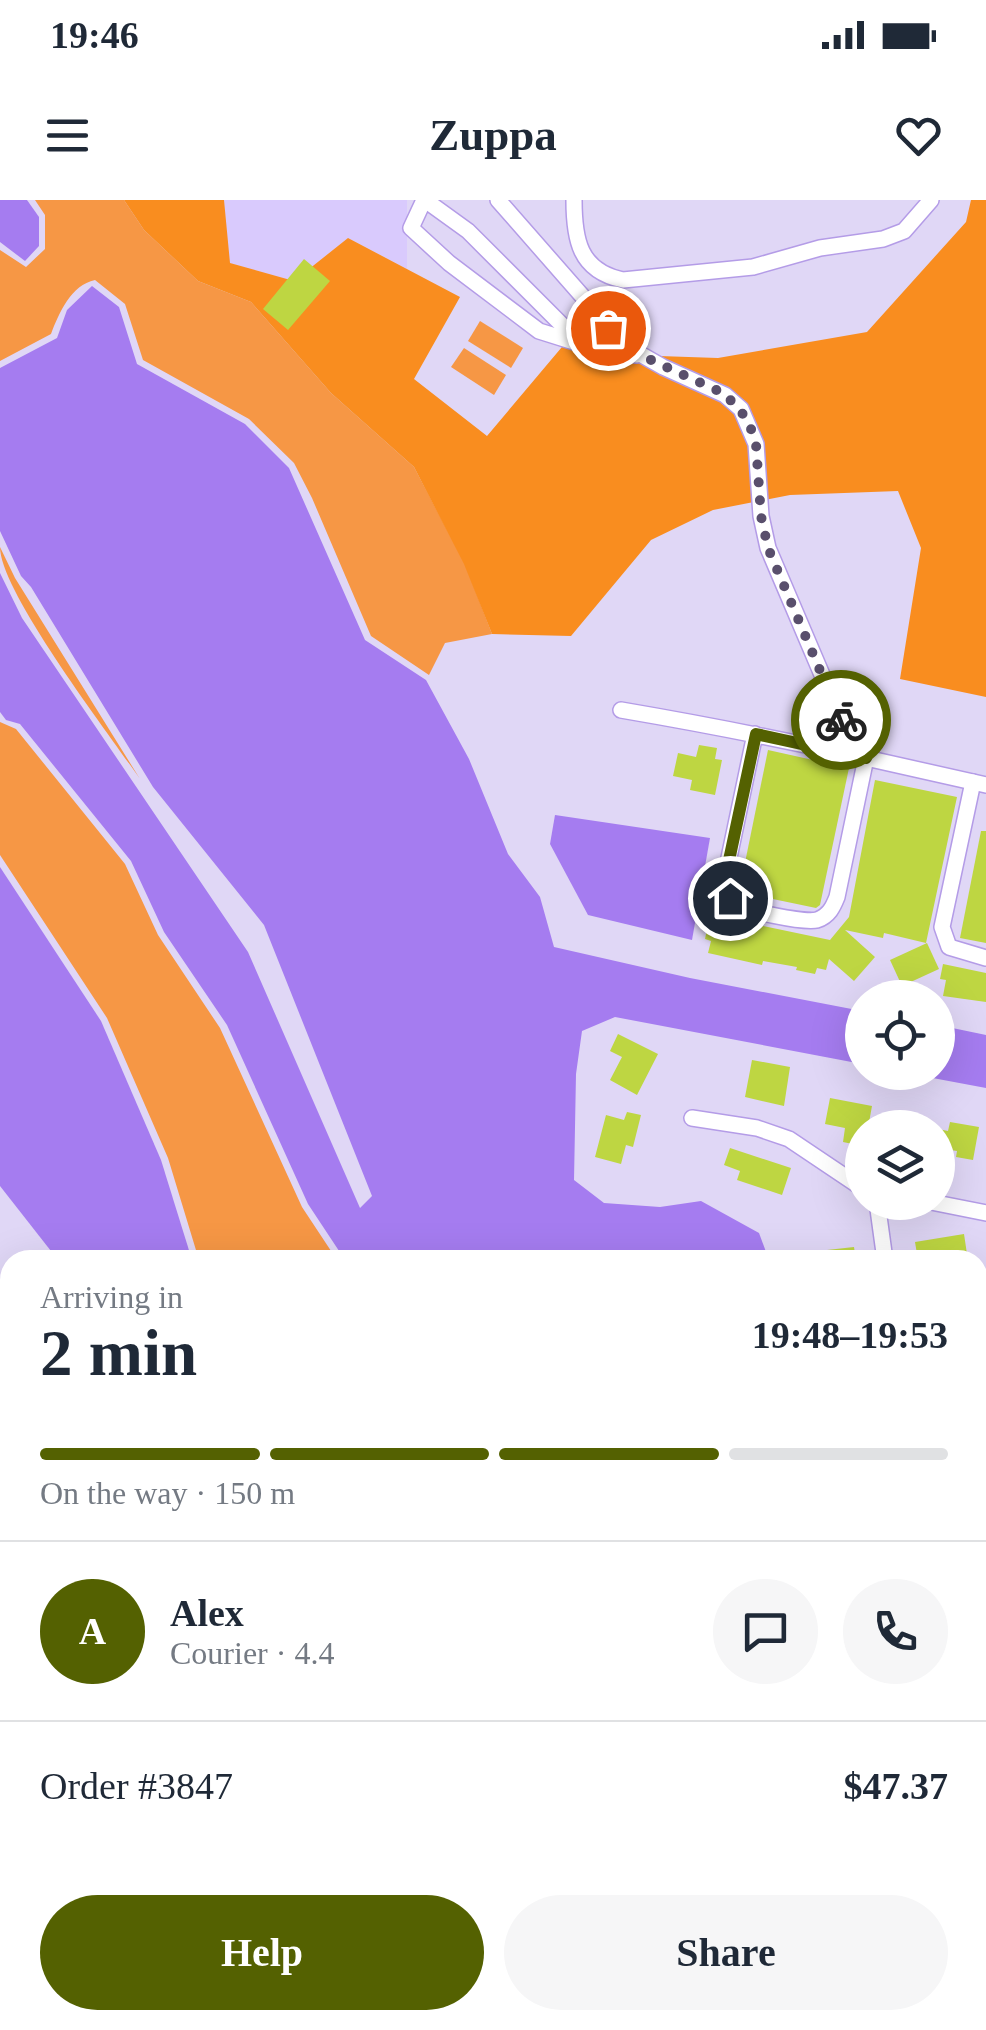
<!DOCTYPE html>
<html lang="en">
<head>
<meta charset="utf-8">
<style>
  body { margin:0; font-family:"Times New Roman",serif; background:#f6f6f7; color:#1f2937; height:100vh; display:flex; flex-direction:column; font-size:38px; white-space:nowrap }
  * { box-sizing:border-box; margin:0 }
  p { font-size:32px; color:#747a83 }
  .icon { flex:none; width:55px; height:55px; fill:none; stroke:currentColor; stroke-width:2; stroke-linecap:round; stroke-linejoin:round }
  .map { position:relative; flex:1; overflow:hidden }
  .panel { position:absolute; left:0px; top:1050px; width:988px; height:780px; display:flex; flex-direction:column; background:#fff; border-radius:30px 30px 0 0; box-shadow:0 10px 40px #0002 }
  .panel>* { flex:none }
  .controls { position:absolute; left:845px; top:780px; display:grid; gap:20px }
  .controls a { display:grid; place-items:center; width:110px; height:110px; border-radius:50%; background:#fff; box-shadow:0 10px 40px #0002; font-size:50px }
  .pin { position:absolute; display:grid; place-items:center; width:85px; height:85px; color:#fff; margin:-42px; border:5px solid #fff; border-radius:50%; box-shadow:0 2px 10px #0007 }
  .courier { position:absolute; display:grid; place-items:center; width:100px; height:100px; margin:-50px; border:8px solid #546101; border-radius:50%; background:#fff; color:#222; box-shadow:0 2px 12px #0007 }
  .headline em { font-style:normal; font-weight:700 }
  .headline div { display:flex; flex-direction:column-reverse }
  .headline { display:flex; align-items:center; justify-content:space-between; height:170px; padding:0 40px }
  h1 { font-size:65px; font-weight:700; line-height:75px }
  .bar { display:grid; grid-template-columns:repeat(4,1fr); gap:15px 10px; align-content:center; height:120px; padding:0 40px }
  .bar i { height:12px; border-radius:8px; background:#e0e1e3 }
  .bar .on { background:#546101 }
  .bar p { grid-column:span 4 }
  .line { display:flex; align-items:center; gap:25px; padding:0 40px; border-top:2px solid #e0e1e3 }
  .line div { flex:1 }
  .round { display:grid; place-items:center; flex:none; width:105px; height:105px; border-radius:52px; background:#f6f6f7 }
  .primary-button { display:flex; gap:20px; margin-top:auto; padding:20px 40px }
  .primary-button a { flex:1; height:115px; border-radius:60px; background:#546101; color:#fff; font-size:40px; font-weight:700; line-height:115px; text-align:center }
  .primary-button a+a { background:#f6f6f7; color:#1f2937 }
  .status { display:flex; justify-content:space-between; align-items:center; height:70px; padding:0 50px; background:#fff; direction:ltr }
  .status svg { height:28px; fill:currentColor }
  header { display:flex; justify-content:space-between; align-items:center; height:130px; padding:0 40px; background:#fff; font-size:45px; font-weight:700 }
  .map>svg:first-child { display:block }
  .built { fill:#d9cafd }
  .green { fill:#f69745 }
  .forest { fill:#f98d1f }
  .water { fill:#a57cf0 }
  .building { fill:#bed642 }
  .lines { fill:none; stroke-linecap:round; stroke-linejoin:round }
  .minor-casing { stroke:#b49ce7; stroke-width:18 }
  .minor { stroke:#fff; stroke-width:15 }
  .done { stroke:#594f6c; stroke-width:10; stroke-dasharray:0 18 }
  .route { stroke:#546101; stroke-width:12 }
</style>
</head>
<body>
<div class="status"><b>19:46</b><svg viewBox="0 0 49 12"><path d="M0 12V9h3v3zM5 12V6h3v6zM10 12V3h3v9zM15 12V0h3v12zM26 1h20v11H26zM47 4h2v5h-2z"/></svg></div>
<header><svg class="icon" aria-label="menu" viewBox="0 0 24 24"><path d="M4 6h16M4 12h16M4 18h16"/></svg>Zuppa<svg class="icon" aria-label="heart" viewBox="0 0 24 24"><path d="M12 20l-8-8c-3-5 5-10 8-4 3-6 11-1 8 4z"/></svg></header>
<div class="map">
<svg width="986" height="1830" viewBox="0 0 986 1830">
  <rect width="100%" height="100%" fill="#e0d7f6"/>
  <!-- built -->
  <path class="built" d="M 224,0 L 407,0 L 407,69 L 348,38 L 294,81 L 229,63 Z"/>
  <!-- green -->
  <g class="green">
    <path d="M 35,0 L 124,0 L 144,30 L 198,81 L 251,102 L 331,193 L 414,267 L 465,364 L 492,434 L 445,443 L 429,475 L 371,436 L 312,298 L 294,263 L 249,219 L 143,160 L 125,104 L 95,80 C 71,85 59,113 51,134 L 0,161 L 0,50 L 26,67 L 45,49 L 45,15 Z"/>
    <path d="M 480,121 L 523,148 L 511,168 L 468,141 Z"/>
    <path d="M 464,148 L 506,175 L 494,195 L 451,167 Z"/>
    <path d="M 0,347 L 15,378 L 140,579 C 110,535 0,392 0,347 Z"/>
    <path d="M 0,522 L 16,529 L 125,664 L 158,735 L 220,828 L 302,1007 L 337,1060 L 199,1060 L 168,958 L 107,818 L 0,655 Z"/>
    <path d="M 978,1792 L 986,1797 L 986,1830 L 821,1830 L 826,1820 L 978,1820 Z"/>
  </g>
  <!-- forest -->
  <path class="forest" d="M 124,0 L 224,0 L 230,63 L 294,81 L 348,38 L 460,97 L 414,179 L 487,236 L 567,141 L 600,154 L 718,158 L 867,132 L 966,22 L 971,0 L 986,0 L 986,497 L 900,479 L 921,348 L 898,291 L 790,295 L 713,310 L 651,340 L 571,436 L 492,434 L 464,364 L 414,267 L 331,193 L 251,102 L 198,81 L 144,30 Z"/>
  <!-- water -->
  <g class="water">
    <path d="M 0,0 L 27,0 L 39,17 L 39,46 L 25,61 L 0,42 Z"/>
    <path d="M 92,86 L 119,107 L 137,164 L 245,224 L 289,268 L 365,440 L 426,480 L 469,559 L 508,654 L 540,697 L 554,747 L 690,778 L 862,811 L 862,864 L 615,817 L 582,831 L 576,874 L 574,980 L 604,1003 L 660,1007 L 701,1001 L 759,1033 L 769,1060 L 345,1060 L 308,1004 L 227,825 L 164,732 L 131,661 L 20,524 L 6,520 L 0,512 L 0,373 L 22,418 L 248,752 L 360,1008 L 372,996 L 264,725 L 153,587 L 31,387 L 21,376 L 0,331 L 0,168 L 57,138 L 67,110 Z"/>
    <path d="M 555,615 L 710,638 L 692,740 L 588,715 L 550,644 Z"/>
    <path d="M 0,667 L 101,821 L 161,960 L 192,1060 L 58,1060 L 0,986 Z"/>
    <path d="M 938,825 L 986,835 L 986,888 L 906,873 L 938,872 Z"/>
    <path d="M 0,1410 L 10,1426 L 10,1545 L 0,1530 Z"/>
    <path d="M 978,1646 L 986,1648 L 986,1789 L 978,1784 Z"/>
    <path d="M 677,1820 L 818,1820 L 814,1830 L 669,1830 Z"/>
  </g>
  <!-- building -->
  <g class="building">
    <path d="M 304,59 L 330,81 L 288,130 L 263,109 Z"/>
    <path d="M 699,545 L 717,548 L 715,559 L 722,560 L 715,595 L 690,590 L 692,580 L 673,576 L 678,553 L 696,557 Z"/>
    <path d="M 768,550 L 849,568 L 820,705 L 816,708 L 739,692 Z"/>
    <path d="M 875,580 L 957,597 L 926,743 L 884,733 L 883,738 L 845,730 L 875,757 L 854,781 L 829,759 L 826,770 L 817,768 L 815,774 L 796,770 L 797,767 L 763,761 L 762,765 L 708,753 L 711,741 L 705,739 L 710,715 L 830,740 L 849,717 Z"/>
    <path d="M 981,631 L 986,631 L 986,743 L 960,738 Z"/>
    <path d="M 927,743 L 939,769 L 902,786 L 890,760 Z"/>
    <path d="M 943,764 L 986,773 L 986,802 L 943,796 L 946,780 L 940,779 Z"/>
    <path d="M 618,834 L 658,854 L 637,895 L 610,880 L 622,857 L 610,851 Z"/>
    <path d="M 752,860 L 790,867 L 784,906 L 745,897 Z"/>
    <path d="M 830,898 L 872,906 L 868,928 L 862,928 L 862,946 L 843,942 L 845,928 L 825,924 Z"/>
    <path d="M 627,912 L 641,915 L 633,947 L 626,945 L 621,964 L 595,957 L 606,915 L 624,920 Z"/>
    <path d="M 950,922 L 979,927 L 973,960 L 956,957 L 957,951 L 938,948 L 938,929 L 948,931 Z"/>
    <path d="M 730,948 L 791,968 L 782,995 L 737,980 L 740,971 L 724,965 Z"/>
    <path d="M 964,1034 L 967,1054 L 957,1055 L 958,1060 L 918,1060 L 915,1042 Z"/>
    <path d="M 854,1047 L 856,1060 L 801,1060 L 800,1053 Z"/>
  </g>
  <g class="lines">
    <!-- minor casing -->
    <g class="minor-casing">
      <g id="minor">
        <path d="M 424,0 L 411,28 L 449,63 L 539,131 L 606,152 L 637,155"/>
        <path d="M 425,0 L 468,31 L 579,142"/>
        <path d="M 498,0 L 626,146 L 663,167 L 725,195 L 741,209 L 756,244 L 761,316 L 768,348 L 840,517 L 866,558 L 986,585"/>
        <path d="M 574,0 C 574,39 579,71 623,80 L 753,67 L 820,48 L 883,39 L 904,31 L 931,0"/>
        <path d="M 621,510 C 703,524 784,540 866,558 L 837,697 C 833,707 829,716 817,720 C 805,723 742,711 733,702 C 725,694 725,683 726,672 L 755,534"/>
        <path d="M 973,582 L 942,727 L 949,747 L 986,758"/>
        <path d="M 692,918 L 757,928 L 789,939 L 862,988"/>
        <path d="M 877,1002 L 885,1060"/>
        <path d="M 931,1002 L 986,1013"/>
        <path d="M 978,1189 L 986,1191"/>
        <path d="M 0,1244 L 10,1254"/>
        <path d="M 978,1379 L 986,1396"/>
        <path d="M 978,1515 L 986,1494"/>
        <path d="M 0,1709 L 5,1722 L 0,1735"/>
        <path d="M 540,1830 L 544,1820"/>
      </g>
    </g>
    <!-- minor -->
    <use href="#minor" class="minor"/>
  </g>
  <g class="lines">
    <!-- done -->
    <path class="done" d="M 608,128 L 636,153 L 725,194 L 748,220 L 756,244 L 761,316 L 768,348 L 841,520"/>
    <!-- route -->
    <path class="route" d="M 730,698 L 725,679 L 756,534 L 866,558 L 841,520"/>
  </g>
</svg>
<div class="controls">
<a><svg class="icon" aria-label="locate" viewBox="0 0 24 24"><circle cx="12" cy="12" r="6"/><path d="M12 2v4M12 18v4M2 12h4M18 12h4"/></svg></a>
<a><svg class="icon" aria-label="layers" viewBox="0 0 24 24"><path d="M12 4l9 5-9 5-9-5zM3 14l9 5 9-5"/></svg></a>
</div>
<div class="pin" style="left:608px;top:128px;background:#ea580c"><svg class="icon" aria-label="bag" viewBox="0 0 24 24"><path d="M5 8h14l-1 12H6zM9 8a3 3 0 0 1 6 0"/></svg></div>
<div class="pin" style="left:730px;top:698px;background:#1f2937"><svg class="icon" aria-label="home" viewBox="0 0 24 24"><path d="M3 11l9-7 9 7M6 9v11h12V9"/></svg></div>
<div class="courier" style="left:841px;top:520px"><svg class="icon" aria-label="bike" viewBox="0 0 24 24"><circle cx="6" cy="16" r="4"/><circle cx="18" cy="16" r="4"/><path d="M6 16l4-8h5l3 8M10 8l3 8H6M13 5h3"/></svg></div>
<section class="panel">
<div class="headline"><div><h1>2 min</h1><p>Arriving in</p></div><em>19:48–19:53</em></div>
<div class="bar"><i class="on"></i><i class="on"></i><i class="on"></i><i></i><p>On the way · 150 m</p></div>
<div class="line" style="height:180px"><b class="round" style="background:#546101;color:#fff">A</b><div><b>Alex</b><p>Courier · 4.4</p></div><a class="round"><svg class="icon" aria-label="chat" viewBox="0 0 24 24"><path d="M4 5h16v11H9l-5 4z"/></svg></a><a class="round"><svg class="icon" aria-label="phone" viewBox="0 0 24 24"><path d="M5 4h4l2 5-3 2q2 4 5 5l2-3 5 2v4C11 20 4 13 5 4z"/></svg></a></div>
<div class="line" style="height:130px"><div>Order #3847</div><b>$47.37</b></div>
<div class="primary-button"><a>Help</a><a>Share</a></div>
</section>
</div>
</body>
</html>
